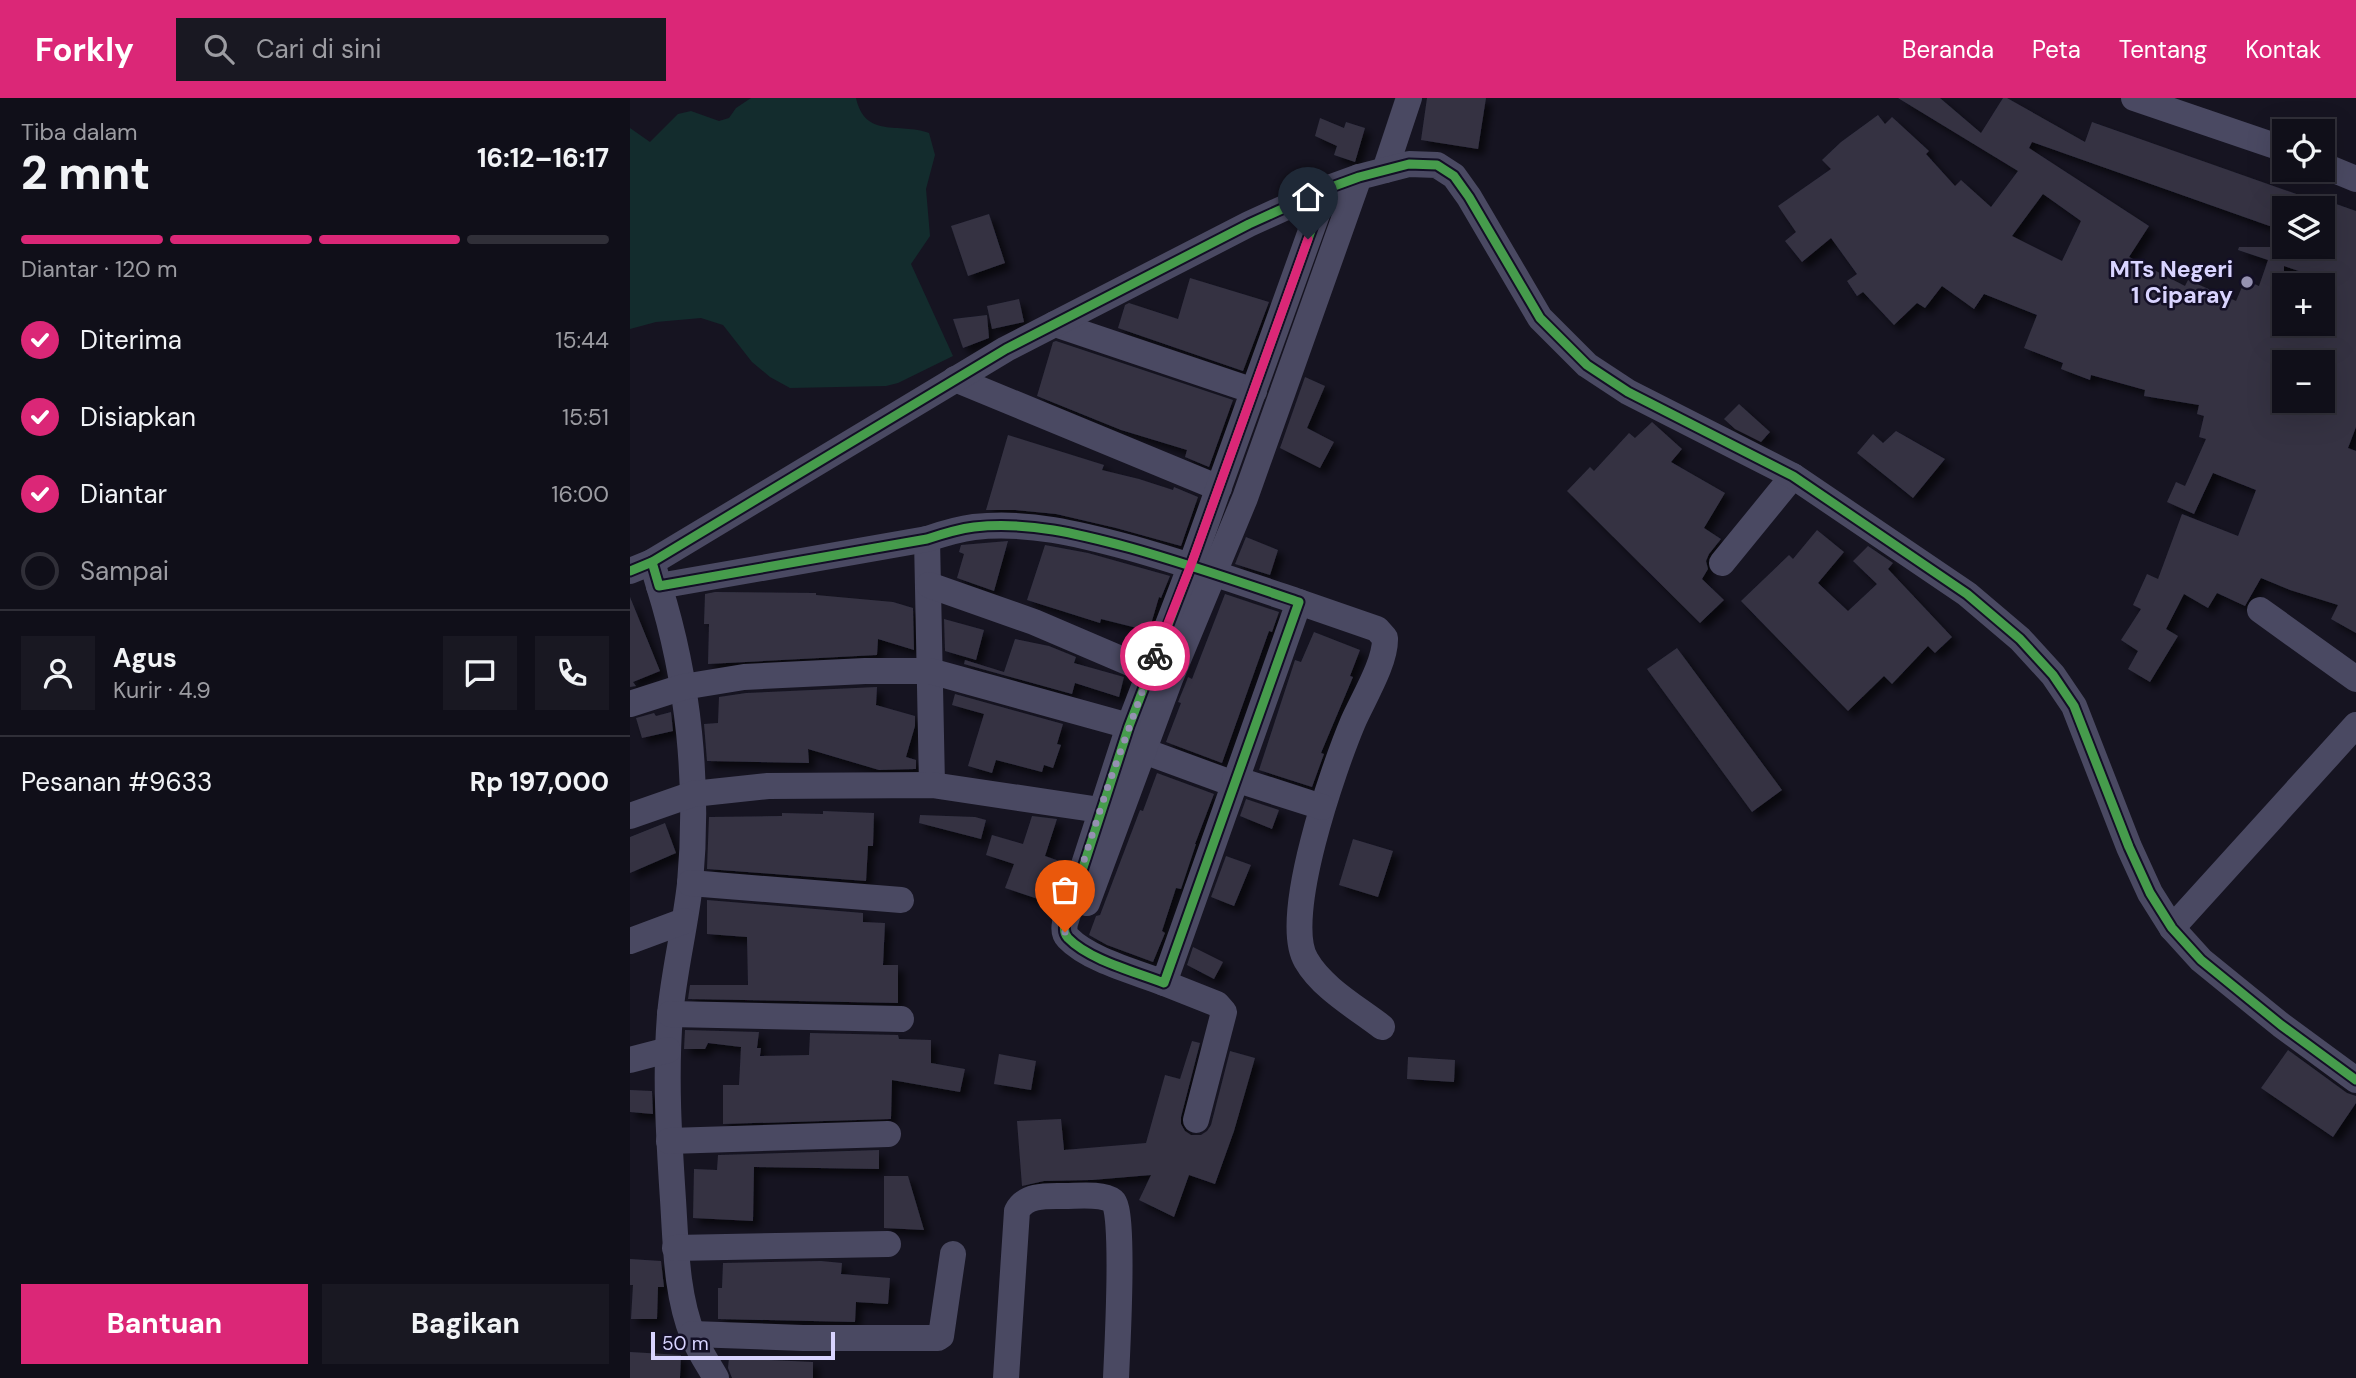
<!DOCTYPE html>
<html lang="id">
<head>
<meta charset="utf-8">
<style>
  body { margin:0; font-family:"DM Sans",sans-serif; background:#191822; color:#f1f3f6; height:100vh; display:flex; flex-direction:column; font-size:26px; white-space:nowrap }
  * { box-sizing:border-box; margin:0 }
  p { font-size:23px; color:#9c9ca2 }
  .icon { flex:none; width:38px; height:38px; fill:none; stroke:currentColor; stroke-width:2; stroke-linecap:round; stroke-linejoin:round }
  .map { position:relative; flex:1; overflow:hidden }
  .panel { display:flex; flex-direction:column; background:#100f19; width:630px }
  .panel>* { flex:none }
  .buttons { position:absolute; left:1642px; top:21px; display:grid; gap:14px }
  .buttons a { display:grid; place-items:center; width:63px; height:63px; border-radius:0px; background:#100f19; box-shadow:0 7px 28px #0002,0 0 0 2px #302f38; font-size:35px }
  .scale { position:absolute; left:21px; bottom:18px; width:184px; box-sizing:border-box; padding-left:7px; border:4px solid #d9d4ff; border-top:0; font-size:19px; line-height:24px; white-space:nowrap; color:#d9d4ff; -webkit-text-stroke:5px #130f26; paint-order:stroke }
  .pin { position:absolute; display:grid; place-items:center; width:60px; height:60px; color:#fff; margin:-72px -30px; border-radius:50% 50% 50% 0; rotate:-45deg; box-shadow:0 0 7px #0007 }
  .pin .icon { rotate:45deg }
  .courier { position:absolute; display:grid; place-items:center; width:70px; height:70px; margin:-35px; border:5px solid #db2777; border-radius:50%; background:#fff; color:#222; box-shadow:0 2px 9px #0007 }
  .head em { font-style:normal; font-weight:800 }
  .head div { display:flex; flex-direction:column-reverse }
  .head { display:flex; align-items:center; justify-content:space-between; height:119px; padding:0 21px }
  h1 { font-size:46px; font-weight:800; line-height:52px }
  .bar { display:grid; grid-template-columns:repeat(4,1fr); gap:10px 7px; align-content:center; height:84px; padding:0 21px }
  .bar i { height:9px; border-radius:5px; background:#302f38 }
  .bar .active { background:#db2777 }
  .bar p { grid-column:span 4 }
  .line { display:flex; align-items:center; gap:18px; padding:0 21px; border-top:2px solid #302f38 }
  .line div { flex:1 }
  .round { display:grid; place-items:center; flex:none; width:74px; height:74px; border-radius:0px; background:#191822 }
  ol { padding:0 21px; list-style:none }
  li { display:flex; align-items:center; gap:21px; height:77px }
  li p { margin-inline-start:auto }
  li .icon { padding:7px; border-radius:50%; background:#db2777; color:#fff; stroke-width:4 }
  li:last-child { color:#9c9ca2 }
  li i { width:38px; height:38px; border:4px solid #302f38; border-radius:50% }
  .primary-button { display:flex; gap:14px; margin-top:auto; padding:14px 21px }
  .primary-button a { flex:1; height:80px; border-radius:0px; background:#db2777; color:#fff; font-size:28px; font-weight:800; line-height:80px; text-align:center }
  .primary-button a+a { background:#191822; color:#f1f3f6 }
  header { display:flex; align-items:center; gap:42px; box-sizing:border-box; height:98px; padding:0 35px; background:#db2777; color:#fff }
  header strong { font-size:33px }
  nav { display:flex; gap:38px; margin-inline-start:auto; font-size:24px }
  .search { width:490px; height:63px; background:#191822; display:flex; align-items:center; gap:18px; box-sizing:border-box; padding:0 24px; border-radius:0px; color:#9c9ca2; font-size:26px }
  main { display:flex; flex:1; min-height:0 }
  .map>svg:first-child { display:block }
  .green { fill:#132c2d }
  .building { fill:#343243; fill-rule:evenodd; filter:url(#shadow) }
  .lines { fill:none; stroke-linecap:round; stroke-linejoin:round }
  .minor { stroke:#4a4962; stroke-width:26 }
  .cycleway-casing { stroke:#130f26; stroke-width:13 }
  .cycleway { stroke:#469c4c; stroke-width:9 }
  .done { stroke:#9591b1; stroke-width:7; stroke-dasharray:0 12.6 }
  .route { stroke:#db2777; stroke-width:9 }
  .poi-dot { fill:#9591b1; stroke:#130f26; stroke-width:2.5 }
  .labels { text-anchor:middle; stroke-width:5; stroke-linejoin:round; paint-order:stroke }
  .poi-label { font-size:23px; font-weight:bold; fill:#d9d4ff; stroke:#130f26; text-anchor:end }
</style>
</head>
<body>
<header>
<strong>Forkly</strong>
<div class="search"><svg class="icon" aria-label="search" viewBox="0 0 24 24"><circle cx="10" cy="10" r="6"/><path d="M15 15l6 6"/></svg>Cari di sini</div>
<nav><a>Beranda</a><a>Peta</a><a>Tentang</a><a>Kontak</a></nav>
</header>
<main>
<section class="panel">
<div class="head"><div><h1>2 mnt</h1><p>Tiba dalam</p></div><em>16:12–16:17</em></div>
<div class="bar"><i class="active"></i><i class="active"></i><i class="active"></i><i></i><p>Diantar · 120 m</p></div>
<ol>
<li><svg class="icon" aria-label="check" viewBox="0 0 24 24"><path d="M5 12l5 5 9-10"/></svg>Diterima<p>15:44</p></li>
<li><svg class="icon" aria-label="check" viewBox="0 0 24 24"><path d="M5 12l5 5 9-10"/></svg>Disiapkan<p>15:51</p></li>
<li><svg class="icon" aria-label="check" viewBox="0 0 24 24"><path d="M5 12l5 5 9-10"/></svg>Diantar<p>16:00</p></li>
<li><i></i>Sampai</li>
</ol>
<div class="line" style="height:126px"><a class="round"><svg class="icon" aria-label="person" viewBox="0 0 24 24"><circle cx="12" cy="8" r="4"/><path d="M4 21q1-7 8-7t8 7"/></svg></a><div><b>Agus</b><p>Kurir · 4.9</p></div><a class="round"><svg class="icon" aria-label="chat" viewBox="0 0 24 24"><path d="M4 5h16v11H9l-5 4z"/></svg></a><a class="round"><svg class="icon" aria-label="phone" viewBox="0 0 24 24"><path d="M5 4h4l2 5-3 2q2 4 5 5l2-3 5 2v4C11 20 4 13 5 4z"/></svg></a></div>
<div class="line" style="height:91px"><div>Pesanan #9633</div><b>Rp 197,000</b></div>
<div class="primary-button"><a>Bantuan</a><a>Bagikan</a></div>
</section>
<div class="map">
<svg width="1726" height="1280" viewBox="0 0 1726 1280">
  <defs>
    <filter id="shadow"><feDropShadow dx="6" dy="6" stdDeviation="3.5" flood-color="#0009"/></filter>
  </defs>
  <rect width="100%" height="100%" fill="#161421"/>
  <!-- green -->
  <path class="green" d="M 121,0 L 226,0 C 235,41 269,24 299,35 L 305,57 L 296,91 L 300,138 L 281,166 L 323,258 L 268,285 L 256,288 L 160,290 L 140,279 L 122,264 L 93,227 L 71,220 L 26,224 L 0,231 L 0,30 L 20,44 L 48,16 L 61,13 L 89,23 L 99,20 L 106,10 Z"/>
  <!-- building -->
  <g class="building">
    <path d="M 797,0 L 856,0 L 848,51 L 791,42 Z"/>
    <path d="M 1268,0 L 1310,0 L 1351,35 L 1373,0 L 1377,0 L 1455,44 L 1462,24 L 1692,105 L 1692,101 L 1726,113 L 1726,329 L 1718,350 L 1726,353 L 1726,535 L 1701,521 L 1708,507 L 1660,492 L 1631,480 L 1615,508 L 1587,495 L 1578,510 L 1554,496 L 1536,531 L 1548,538 L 1520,584 L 1498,571 L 1508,553 L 1491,542 L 1511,511 L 1503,507 L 1517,476 L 1528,481 L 1552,416 L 1608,438 L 1626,392 L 1583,375 L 1564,416 L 1537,404 L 1546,384 L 1555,388 L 1576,341 L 1569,339 L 1574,318 L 1567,316 L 1569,307 L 1514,298 L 1515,292 L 1461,277 L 1460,282 L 1431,271 L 1433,265 L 1394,250 L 1407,217 L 1354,196 L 1344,211 L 1312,188 L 1295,210 L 1287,205 L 1264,227 L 1233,194 L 1227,198 L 1217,183 L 1227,176 L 1201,140 L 1172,164 L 1155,143 L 1166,134 L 1148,108 L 1201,71 L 1192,62 L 1211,44 L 1248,17 L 1255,26 L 1262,19 L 1299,53 L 1296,56 L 1325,88 L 1331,82 L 1361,109 L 1388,73 ZM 1402,44 L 1648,131 L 1642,149 L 1609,149 L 1608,152 L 1638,162 L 1629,188 L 1615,182 L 1606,203 L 1558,182 L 1555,188 L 1499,159 L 1519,128 L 1399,50 ZM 1413,96 L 1451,123 L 1432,163 L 1382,138 ZM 1654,110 L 1692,110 L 1692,149 L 1654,149 ZM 1654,168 L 1692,181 L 1692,226 L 1654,226 ZM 1662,252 L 1692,264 L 1692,303 L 1640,303 L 1654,271 L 1654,264 L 1657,264 Z"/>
    <path d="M 690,20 L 714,30 L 716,24 L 735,30 L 725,64 L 704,57 L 707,48 L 685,38 Z"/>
    <path d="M 359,116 L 375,165 L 338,178 L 321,128 Z"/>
    <path d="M 560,180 L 639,204 L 613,273 L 488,230 L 495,207 L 499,205 L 548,221 Z"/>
    <path d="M 389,201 L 394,224 L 362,231 L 357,208 Z"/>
    <path d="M 357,217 L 359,240 L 333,250 L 323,221 Z"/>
    <path d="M 426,243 L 603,302 L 579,369 L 555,359 L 557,352 L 491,332 L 407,298 L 423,244 Z"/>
    <path d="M 675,279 L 695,288 L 677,330 L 704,344 L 690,370 L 650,350 Z"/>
    <path d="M 1109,306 L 1140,334 L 1131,344 L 1105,331 L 1094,321 Z"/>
    <path d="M 1022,324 L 1052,351 L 1041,364 L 1095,395 L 1074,430 L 1091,441 L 1079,456 L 1076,463 L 1078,471 L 1072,481 L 1094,502 L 1070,525 L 937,393 L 960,369 L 964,373 L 999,335 L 1005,340 Z"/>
    <path d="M 1266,333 L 1315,361 L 1283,400 L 1227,355 L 1243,336 L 1253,345 Z"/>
    <path d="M 378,337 L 474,367 L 472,372 L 509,381 L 543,392 L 544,389 L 568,399 L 551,448 L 486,430 L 426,416 L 385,412 L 356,412 Z"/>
    <path d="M 1187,432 L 1214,454 L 1188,485 L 1218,513 L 1247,486 L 1223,463 L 1238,448 L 1263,465 L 1258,471 L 1322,539 L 1305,555 L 1298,548 L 1262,586 L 1254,578 L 1218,613 L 1111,503 L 1159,457 L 1163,461 Z"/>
    <path d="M 616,439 L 648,452 L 640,477 L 605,466 Z"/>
    <path d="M 378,443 L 364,493 L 327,480 L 334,456 L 329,454 L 331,447 Z"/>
    <path d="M 415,447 L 458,455 L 540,478 L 531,500 L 529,499 L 519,533 L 471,521 L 470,525 L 397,502 Z"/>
    <path d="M 85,494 L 186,495 L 186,497 L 263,504 L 283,510 L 284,552 L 248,541 L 247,557 L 78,566 L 79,526 L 74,526 L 75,496 Z"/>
    <path d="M 595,496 L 649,514 L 642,534 L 639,533 L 592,665 L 536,644 L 551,605 L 548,604 L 555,587 L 558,579 L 562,581 Z"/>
    <path d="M 0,499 L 30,573 L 3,584 L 6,588 L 0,589 Z"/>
    <path d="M 314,521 L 354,532 L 346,562 L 315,553 Z"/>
    <path d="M 684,534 L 730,552 L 720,578 L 723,579 L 691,655 L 694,656 L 682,689 L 629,672 L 665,562 L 671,564 Z"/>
    <path d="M 385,541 L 419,548 L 446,559 L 444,565 L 494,579 L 489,599 L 445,585 L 442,596 L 334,566 L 335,562 L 374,574 Z"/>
    <path d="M 1047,550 L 1152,692 L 1122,714 L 1017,571 Z"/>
    <path d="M 247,589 L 246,607 L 285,618 L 285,628 L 276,659 L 286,662 L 286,671 L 249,672 L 178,651 L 179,665 L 77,663 L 74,626 L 88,625 L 89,599 L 116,595 Z"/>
    <path d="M 325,596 L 433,626 L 427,646 L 431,647 L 423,670 L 414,667 L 412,674 L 366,662 L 362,675 L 338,668 L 354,616 L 322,607 Z"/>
    <path d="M 41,614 L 43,633 L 12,640 L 6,620 L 24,615 L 26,618 Z"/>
    <path d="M 527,675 L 584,696 L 565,746 L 566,746 L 551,791 L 546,790 L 532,833 L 535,835 L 523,864 L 477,847 L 459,837 L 466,818 L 470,817 L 510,712 L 513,713 Z"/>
    <path d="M 616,701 L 649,712 L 642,731 L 610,718 Z"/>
    <path d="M 193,713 L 244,715 L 243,748 L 238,748 L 236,783 L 77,771 L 79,719 L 152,718 L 152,715 L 193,716 Z"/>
    <path d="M 290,717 L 345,719 L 356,722 L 351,741 L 289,725 Z"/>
    <path d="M 402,718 L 427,721 L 415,758 L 438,766 L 423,806 L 375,790 L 384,766 L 356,757 L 362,737 L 393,746 Z"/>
    <path d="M 35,725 L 46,755 L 0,775 L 0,739 Z"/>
    <path d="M 723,741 L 763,753 L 748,799 L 709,787 Z"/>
    <path d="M 596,758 L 621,767 L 604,808 L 581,799 Z"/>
    <path d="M 77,802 L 233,815 L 233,824 L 255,825 L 253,867 L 268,867 L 268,905 L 58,901 L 60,887 L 118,887 L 117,839 L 77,836 Z"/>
    <path d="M 563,849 L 593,864 L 584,881 L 557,867 Z"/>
    <path d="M 55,932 L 129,934 L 127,950 L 131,950 L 130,958 L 179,957 L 180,935 L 268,937 L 269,941 L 301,942 L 301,965 L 335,971 L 330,994 L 262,982 L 261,1021 L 93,1026 L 93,987 L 109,987 L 111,949 L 78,945 L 75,951 L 54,951 Z"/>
    <path d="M 562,943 L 570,945 L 551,1019 L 551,1026 L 555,1033 L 561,1037 L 571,1037 L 577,1033 L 581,1027 L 600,953 L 625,960 L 604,1033 L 585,1086 L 559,1077 L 544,1119 L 509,1102 L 521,1077 L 462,1082 L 414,1083 L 392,1088 L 387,1023 L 431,1021 L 434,1052 L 516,1045 L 535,977 L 550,981 Z"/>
    <path d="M 1658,952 L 1717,995 L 1726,998 L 1726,1005 L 1703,1039 L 1631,990 Z"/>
    <path d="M 369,956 L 406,963 L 401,992 L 364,986 Z"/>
    <path d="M 778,959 L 825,962 L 824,984 L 777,981 Z"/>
    <path d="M 0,992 L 22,993 L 23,1016 L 0,1014 Z"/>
    <path d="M 249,1052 L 249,1071 L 124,1069 L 123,1123 L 63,1120 L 64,1071 L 87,1072 L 88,1057 Z"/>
    <path d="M 254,1078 L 278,1078 L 294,1132 L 254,1130 Z"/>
    <path d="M 0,1161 L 31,1163 L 34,1189 L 28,1189 L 27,1221 L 1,1221 L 3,1187 L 0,1187 Z"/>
    <path d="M 191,1163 L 212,1165 L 211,1176 L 260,1180 L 258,1206 L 226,1204 L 225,1224 L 88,1221 L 88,1190 L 92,1190 L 93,1165 Z"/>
    <path d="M 0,1254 L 51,1257 L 50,1280 L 0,1280 Z"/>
    <path d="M 99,1260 L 183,1264 L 183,1280 L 102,1280 L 98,1270 Z"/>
  </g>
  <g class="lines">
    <!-- minor -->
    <g class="minor">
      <path d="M 1504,0 L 1654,51"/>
      <path d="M 1692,67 L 1726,81"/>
      <path d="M 755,72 L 779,0"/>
      <path d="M 425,226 L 624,293"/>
      <path d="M 325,281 L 589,390"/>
      <path d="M 297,441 L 302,687"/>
      <path d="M 22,464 L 29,488 L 297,441 C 312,436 328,431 344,429 C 398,423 449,436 501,450 C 558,466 613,485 669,504 L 534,885 C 506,874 459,862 438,840 C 434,836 434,830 435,825 L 499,628 L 561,467 L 696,91"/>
      <path d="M 1092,465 L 1163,378"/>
      <path d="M 0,473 L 22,464 L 376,251 L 619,126 L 696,91 L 729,79 L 779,66 L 807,67 L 824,78 L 839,99 L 910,220 L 957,267 L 998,294 L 1163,378 L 1337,496 L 1390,541 L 1423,577 L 1444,608 L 1499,749 L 1520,795 L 1542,830 L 1571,862 L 1651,927 L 1726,982"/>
      <path d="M 299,487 L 404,524 L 535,580"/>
      <path d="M 29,488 C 59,583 69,687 60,786 C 55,830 44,873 40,917 C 35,979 39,1041 43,1102 C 46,1147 46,1196 63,1238 C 69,1253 78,1266 86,1280"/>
      <path d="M 669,504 L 747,531 L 755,540 C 756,564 733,601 723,624 C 704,669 651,820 676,862 C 692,890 726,909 752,929"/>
      <path d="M 1630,512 L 1726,581"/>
      <path d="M 0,606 L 53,589 L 114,579 L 235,573 L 300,573 L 499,628"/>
      <path d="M 514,653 L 604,686"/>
      <path d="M 605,681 L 692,709"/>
      <path d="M 0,718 L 63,696 L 138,688 L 302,687 L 470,712"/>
      <path d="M 60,785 L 271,802"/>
      <path d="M 457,805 L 540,581 L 615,400 L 729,79"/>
      <path d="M 1542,830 L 1726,627"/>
      <path d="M 0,843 L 54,823"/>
      <path d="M 534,885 L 587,906 L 594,914 L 566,1022"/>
      <path d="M 40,916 L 271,921"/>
      <path d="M 0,962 L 38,952"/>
      <path d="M 39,1043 L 258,1036"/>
      <path d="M 45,1150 L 258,1146"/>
      <path d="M 62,1236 L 173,1240 L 308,1240 L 311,1238 L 323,1156"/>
      <path d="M 376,1280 L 387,1113 C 396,1096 418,1098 435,1098 C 448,1098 472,1095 483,1103 C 495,1113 487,1256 486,1280"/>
    </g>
    <!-- cycleway casing -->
    <g class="cycleway-casing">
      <g id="cycleway">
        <path d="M 22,464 L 29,488 L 297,441 C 312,436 328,431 344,429 C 398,423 449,436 501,450 C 558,466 613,485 669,504 L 534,885 C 506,874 459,862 438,840 C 434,836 434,830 435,825 L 499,628 L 561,467 L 696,91"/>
        <path d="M 0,473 L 22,464 L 376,251 L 619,126 L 696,91 L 729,79 L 779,66 L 807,67 L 824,78 L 839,99 L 910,220 L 957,267 L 998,294 L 1163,378 L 1337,496 L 1390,541 L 1423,577 L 1444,608 L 1499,749 L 1520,795 L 1542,830 L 1571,862 L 1651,927 L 1726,982"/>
      </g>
    </g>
    <!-- cycleway -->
    <use href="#cycleway" class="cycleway"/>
  </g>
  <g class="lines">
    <!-- done -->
    <path class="done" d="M 435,834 L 436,818 L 477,691 L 525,558"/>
    <!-- route -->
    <path class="route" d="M 525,558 L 561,467 L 678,141"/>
  </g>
  <!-- markers -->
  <circle class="poi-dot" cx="1617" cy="184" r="7"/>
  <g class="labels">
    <!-- poi labels -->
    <g class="poi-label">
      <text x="1603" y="179">MTs Negeri<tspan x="1603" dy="26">1 Ciparay</tspan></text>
    </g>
  </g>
</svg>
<div class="buttons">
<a><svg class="icon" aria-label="locate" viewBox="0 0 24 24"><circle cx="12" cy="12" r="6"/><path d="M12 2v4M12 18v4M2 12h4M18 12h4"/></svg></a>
<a><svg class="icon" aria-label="layers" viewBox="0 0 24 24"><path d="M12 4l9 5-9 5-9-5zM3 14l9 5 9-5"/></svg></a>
<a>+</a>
<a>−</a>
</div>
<div class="scale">50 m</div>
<div class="pin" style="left:435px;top:834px;background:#ea580c"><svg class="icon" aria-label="bag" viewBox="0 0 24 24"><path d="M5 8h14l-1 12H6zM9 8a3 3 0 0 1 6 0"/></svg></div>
<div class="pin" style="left:678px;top:141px;background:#1f2937"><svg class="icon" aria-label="home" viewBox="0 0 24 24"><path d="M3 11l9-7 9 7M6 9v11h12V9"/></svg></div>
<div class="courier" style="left:525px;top:558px"><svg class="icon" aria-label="bike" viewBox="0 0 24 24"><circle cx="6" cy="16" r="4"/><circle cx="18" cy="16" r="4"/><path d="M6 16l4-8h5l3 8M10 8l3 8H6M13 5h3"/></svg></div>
</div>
</main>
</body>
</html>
